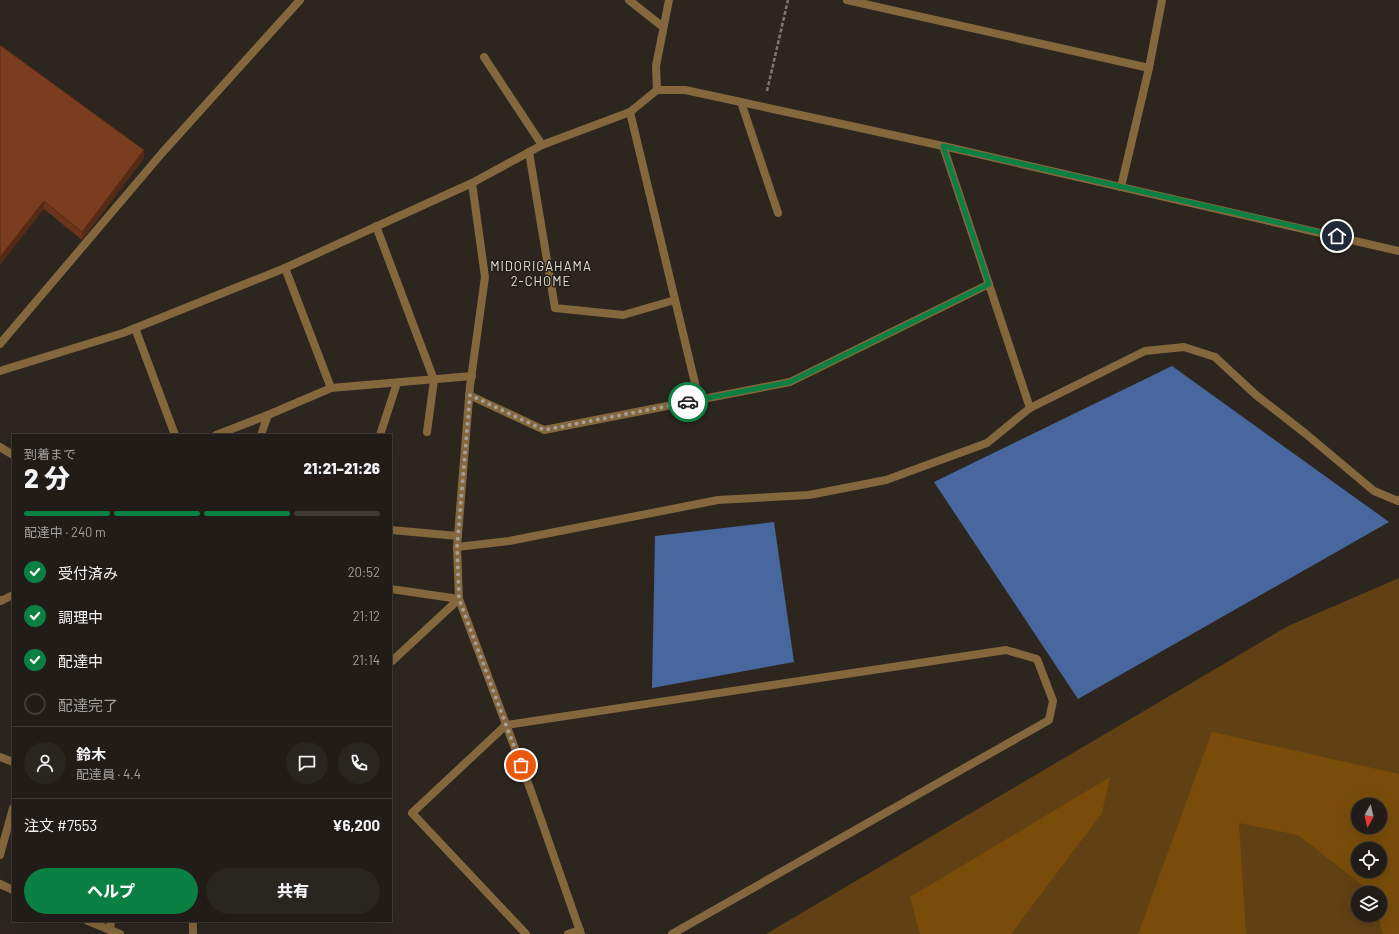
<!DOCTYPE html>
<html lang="ja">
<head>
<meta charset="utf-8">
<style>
  body { margin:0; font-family:Barlow,"Noto Sans JP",sans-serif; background:#292520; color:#f1f3f6; height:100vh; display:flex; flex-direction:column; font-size:15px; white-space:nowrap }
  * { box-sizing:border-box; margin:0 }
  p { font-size:13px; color:#a2a1a1 }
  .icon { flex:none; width:22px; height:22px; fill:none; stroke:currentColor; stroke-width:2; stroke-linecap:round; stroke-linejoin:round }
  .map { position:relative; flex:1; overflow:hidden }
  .sheet { position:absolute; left:12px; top:434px; width:380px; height:488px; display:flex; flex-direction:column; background:#211c17; border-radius:0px; box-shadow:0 4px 16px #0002,0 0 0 1px #3e3a36 }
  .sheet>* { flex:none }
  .needle { width:26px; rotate:188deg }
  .buttons { position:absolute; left:1351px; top:798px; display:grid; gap:8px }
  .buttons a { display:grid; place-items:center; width:36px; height:36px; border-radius:50%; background:#211c17; box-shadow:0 4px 16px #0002,0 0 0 1px #3e3a36; font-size:20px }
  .pin { position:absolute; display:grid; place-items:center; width:34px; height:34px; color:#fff; margin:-17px; border:2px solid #fff; border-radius:50%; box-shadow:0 1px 4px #0007 }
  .courier { position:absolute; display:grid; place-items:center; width:40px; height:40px; margin:-20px; border:3px solid #0b8043; border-radius:50%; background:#fff; color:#222; box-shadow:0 1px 5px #0007 }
  .summary em { font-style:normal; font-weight:800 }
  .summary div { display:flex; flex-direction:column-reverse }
  .summary { display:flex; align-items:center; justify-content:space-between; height:68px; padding:0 12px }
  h1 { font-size:26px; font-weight:800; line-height:30px }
  .bar { display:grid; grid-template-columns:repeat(4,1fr); gap:6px 4px; align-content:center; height:48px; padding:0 12px }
  .bar i { height:5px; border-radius:3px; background:#3e3a36 }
  .bar .current { background:#0b8043 }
  .bar p { grid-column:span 4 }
  .line { display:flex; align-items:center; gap:10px; padding:0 12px; border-top:1px solid #3e3a36 }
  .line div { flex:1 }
  .round { display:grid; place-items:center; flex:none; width:42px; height:42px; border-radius:21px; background:#292520 }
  ol { padding:0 12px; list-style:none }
  li { display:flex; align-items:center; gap:12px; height:44px }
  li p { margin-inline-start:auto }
  li .icon { padding:4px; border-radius:50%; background:#0b8043; color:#fff; stroke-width:4 }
  li:last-child { color:#a2a1a1 }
  li i { width:22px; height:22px; border:2px solid #3e3a36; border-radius:50% }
  .primary-button { display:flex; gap:8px; margin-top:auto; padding:8px 12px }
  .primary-button a { flex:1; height:46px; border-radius:24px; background:#0b8043; color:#fff; font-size:16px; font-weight:800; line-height:46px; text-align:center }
  .primary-button a+a { background:#292520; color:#f1f3f6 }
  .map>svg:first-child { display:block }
  .green { fill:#614013; fill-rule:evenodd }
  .forest { fill:#794d09; fill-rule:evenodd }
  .water { fill:#48679e }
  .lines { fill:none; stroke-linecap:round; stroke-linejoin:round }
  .path { stroke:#7d7872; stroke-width:2.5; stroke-dasharray:4 2; stroke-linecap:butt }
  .street { stroke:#85673d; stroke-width:8 }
  .wall { fill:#69341b }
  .shaded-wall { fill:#552b16 }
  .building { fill:#7a3d1f; stroke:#552b16 }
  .done { stroke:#a39e99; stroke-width:4; stroke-dasharray:0 7.2 }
  .route { stroke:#0b8043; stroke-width:5 }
  .labels { text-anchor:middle; stroke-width:3; stroke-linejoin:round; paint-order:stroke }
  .neighbourhood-label { font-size:13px; letter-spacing:1px; fill:#e3dfdb; stroke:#231d16 }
</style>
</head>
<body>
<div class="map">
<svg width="1399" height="934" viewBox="0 0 1399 934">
  <rect width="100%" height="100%" fill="#2c261f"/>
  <!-- green -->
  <path class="green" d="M 1399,578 L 1399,934 L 766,934 L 1288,626 ZM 1358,805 L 1380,805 L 1380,827 L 1358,827 ZM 1358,849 L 1380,849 L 1380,871 L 1358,871 ZM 1358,893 L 1380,893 L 1380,915 L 1358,915 Z"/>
  <!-- forest -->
  <g class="forest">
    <path d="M 1212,732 L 1399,774 L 1399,934 L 1383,934 L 1378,915 L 1380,915 L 1380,893 L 1371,893 L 1370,891 L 1298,835 L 1239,823 L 1246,934 L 1138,934 ZM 1358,805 L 1380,805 L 1380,827 L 1358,827 ZM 1358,849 L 1380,849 L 1380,871 L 1358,871 Z"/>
    <path d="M 1110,777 L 1102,813 L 1011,934 L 920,934 L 910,897 Z"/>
  </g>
  <!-- water -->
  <g class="water">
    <path d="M 1172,366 L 1389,522 L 1078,699 L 934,482 Z"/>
    <path d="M 774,522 L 794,662 L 652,688 L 655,536 Z"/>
  </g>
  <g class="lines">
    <!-- path -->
    <path class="path" d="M 767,91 L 788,0"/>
    <!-- street -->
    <g class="street">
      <path d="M 629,0 L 663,27"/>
      <path d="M 847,0 L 1149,68"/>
      <path d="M 484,57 L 542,145"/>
      <path d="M 657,90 L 656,66 L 669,0"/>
      <path d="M 741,102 L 778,213"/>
      <path d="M 630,112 L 699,400"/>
      <path d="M 943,146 L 1030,408"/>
      <path d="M 529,152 L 555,308 L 623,315 L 675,300"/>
      <path d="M 472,183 L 485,277 L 470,386 L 457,547 L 459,599 L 531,791 L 581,934"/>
      <path d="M 1121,187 L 1149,68 L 1162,0"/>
      <path d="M 376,226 L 434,380 L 427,432"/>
      <path d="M 285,268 L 331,388"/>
      <path d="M 135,328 L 175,435"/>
      <path d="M 0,344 L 162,153 L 300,0"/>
      <path d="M 0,371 L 123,333 L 285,268 L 472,183 L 542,145 L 630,112 L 657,90 L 685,90 L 741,102 L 943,146 L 1399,251"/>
      <path d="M 469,395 L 544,430 L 790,382 L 989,284"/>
      <path d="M 268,415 L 331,388 L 472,376"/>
      <path d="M 216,435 L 268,415 L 261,435"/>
      <path d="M 380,435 L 397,383"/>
      <path d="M 0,447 L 13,455"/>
      <path d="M 391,530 L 458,536"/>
      <path d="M 457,547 L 509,541 L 718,500 L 809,495 L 886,480 L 987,443 L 1030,408 L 1145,351 L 1184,347 L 1215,357 L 1256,395 L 1306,434 L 1374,491 L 1398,501 L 1399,500"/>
      <path d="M 391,589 L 459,599"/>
      <path d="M 0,600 L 1,601 L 13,595"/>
      <path d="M 391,662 L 459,599"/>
      <path d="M 0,757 L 13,762"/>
      <path d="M 0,855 L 13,808"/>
      <path d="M 0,884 L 13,890"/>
      <path d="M 88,921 L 110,930 L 111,921"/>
      <path d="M 110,930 L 120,934"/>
      <path d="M 193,934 L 193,921"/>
      <path d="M 526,934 L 412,813 L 506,725 L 1006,650 L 1037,659 L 1053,701 L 1049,720 L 672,934"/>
      <path d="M 568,934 L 580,930"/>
    </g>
  </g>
  <!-- wall -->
  <path class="wall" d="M 0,45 L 144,158 L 82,240 L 44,209 Z"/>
  <!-- shaded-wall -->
  <g class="shaded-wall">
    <path d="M 144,150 L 144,158 L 82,240 L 82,232 Z"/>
    <path d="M 44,201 L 44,209 L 0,265 L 0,257 Z"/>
  </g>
  <!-- building -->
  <path class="building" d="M 0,45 L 144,150 L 82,232 L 44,201 L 0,257 Z"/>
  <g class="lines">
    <!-- done -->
    <path class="done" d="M 521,765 L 459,599 L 457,547 L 470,395 L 544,430 L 688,402"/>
    <!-- route -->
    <path class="route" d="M 688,402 L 790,382 L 989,284 L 943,146 L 1337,236"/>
  </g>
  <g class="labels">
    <!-- neighbourhood labels -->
    <g class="neighbourhood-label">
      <text x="541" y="271">MIDORIGAHAMA<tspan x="541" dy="15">2-CHOME</tspan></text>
    </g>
  </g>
</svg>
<div class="buttons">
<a><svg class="needle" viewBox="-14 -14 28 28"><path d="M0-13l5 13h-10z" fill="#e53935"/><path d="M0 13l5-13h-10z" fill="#a2a1a1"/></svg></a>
<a><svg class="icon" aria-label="locate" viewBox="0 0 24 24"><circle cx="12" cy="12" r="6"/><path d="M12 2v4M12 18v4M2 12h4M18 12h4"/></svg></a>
<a><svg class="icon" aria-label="layers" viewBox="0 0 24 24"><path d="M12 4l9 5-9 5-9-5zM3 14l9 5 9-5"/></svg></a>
</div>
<div class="pin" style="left:521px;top:765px;background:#ea580c"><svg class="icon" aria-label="bag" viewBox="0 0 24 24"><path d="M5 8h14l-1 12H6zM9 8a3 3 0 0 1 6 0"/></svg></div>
<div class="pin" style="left:1337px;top:236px;background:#1f2937"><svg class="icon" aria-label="home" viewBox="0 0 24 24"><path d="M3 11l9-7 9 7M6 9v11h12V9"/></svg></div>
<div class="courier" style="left:688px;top:402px"><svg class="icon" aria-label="car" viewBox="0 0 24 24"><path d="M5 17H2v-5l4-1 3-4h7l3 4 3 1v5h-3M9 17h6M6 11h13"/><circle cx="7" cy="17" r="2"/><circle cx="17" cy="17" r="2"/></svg></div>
<section class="sheet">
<div class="summary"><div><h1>2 分</h1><p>到着まで</p></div><em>21:21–21:26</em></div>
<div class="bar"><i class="current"></i><i class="current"></i><i class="current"></i><i></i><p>配達中 · 240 m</p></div>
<ol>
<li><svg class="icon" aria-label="check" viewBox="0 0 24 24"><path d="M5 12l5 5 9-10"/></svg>受付済み<p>20:52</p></li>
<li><svg class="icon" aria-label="check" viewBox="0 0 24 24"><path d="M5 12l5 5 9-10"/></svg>調理中<p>21:12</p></li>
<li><svg class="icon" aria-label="check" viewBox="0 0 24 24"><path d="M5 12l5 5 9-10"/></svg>配達中<p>21:14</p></li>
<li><i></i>配達完了</li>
</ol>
<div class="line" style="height:72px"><a class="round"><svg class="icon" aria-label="person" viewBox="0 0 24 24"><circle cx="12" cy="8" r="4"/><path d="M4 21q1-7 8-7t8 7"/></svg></a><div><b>鈴木</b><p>配達員 · 4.4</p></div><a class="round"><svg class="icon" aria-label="chat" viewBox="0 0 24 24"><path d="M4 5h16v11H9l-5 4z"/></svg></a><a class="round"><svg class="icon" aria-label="phone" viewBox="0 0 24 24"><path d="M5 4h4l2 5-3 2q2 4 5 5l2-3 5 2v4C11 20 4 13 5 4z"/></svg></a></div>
<div class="line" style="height:52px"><div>注文 #7553</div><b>¥6,200</b></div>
<div class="primary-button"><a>ヘルプ</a><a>共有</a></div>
</section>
</div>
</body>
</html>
